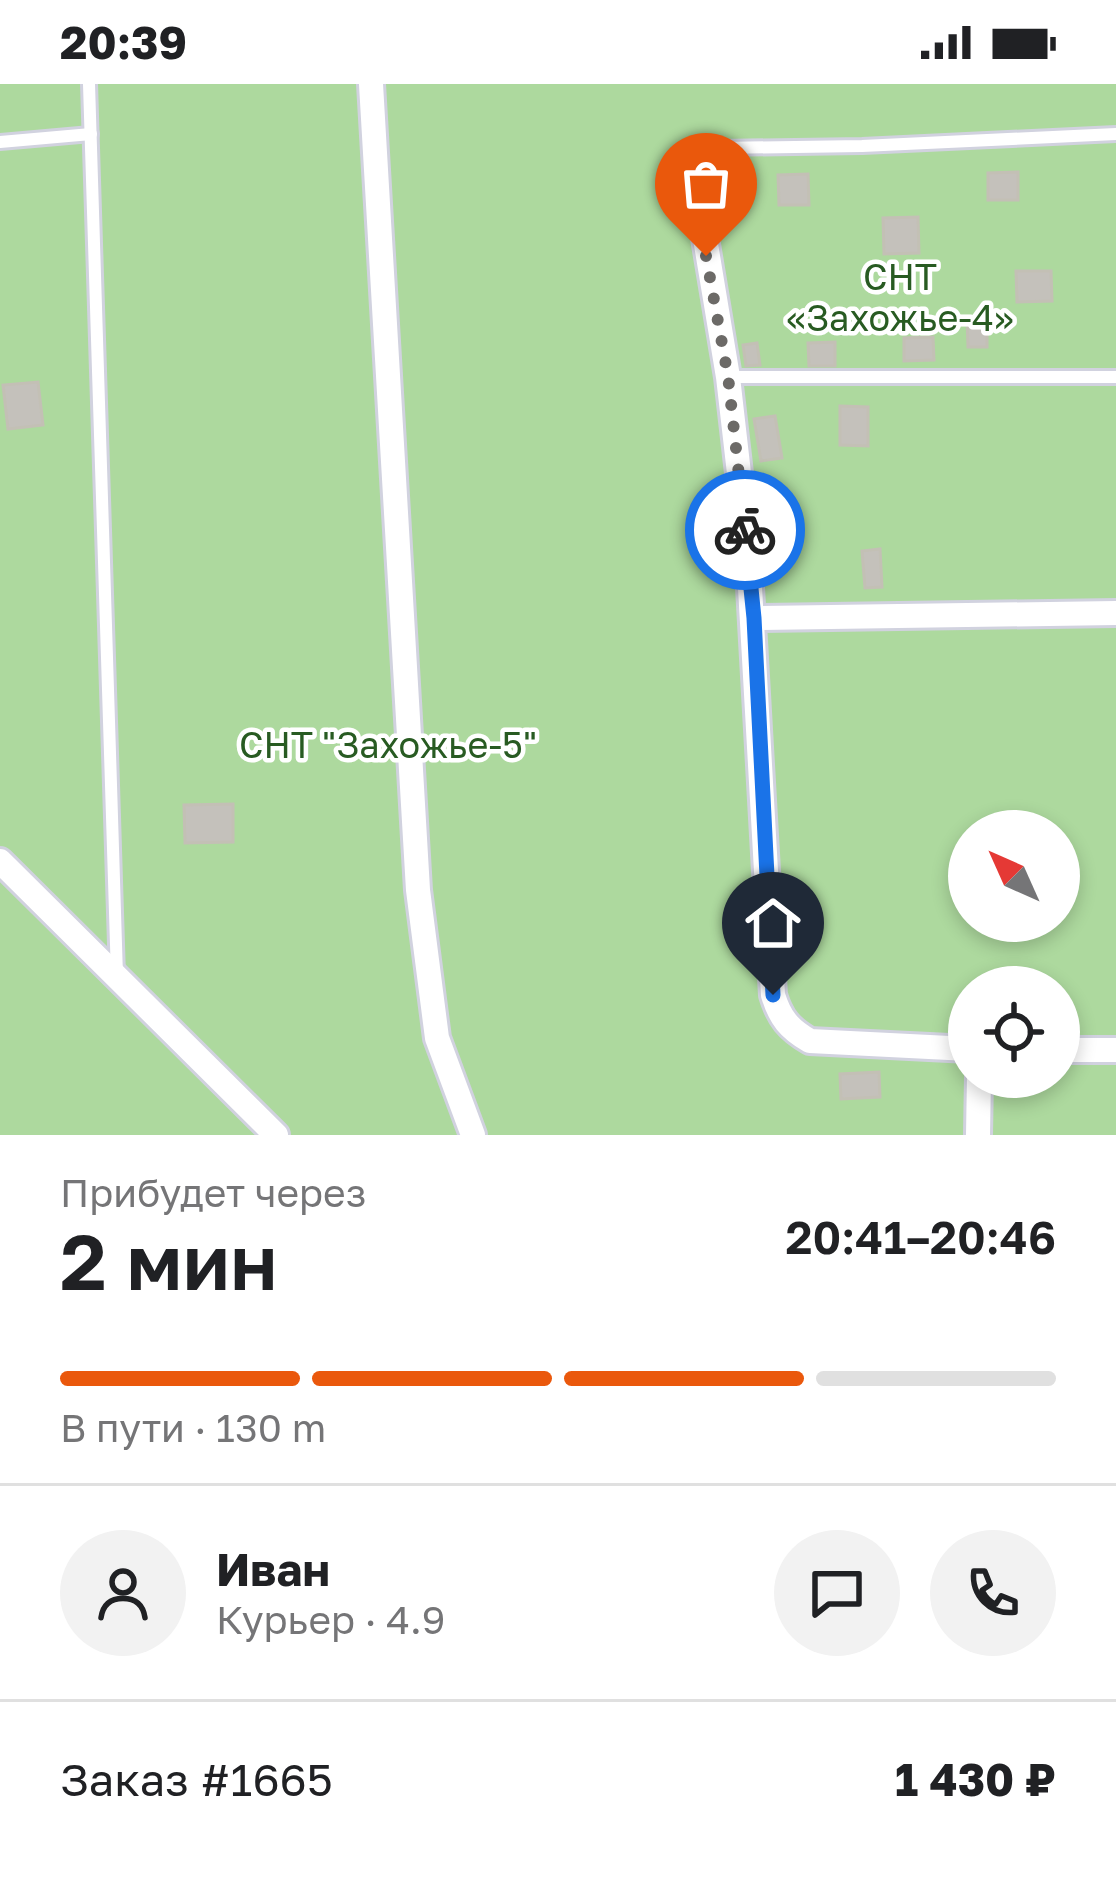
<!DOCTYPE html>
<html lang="ru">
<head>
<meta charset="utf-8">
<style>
  body { margin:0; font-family:"Golos Text",sans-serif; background:#f2f2f2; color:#202124; height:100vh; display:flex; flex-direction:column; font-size:45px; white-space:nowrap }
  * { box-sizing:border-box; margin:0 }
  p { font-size:39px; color:#757577 }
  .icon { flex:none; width:66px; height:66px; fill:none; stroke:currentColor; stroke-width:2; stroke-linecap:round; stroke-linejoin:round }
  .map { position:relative; height:1051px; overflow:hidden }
  .side { display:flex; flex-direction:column; background:#fff; flex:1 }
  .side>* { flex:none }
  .needle { width:78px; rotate:315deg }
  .controls { position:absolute; left:948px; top:726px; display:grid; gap:24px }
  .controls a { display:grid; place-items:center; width:132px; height:132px; border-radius:50%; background:#fff; box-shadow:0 6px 18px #0003; font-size:60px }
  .pin { position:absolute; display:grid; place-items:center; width:102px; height:102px; color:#fff; margin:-123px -51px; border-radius:50% 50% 50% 0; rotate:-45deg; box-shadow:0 0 12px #0007 }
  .pin .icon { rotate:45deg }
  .courier { position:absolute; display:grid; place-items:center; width:120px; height:120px; margin:-60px; border:9px solid #1a73e8; border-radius:50%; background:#fff; color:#222; box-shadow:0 3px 15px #0007 }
  .summary em { font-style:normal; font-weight:600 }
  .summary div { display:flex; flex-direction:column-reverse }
  .summary { display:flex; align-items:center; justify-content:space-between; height:204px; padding:0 60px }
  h1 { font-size:78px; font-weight:600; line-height:90px }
  .bar { display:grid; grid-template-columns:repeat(4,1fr); gap:18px 12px; align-content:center; height:144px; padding:0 60px }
  .bar i { height:15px; border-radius:9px; background:#e0e0e0 }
  .bar .active { background:#ea580c }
  .bar p { grid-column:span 4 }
  .line { display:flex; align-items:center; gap:30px; padding:0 60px; border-top:3px solid #e0e0e0 }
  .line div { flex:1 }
  .round { display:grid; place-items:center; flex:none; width:126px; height:126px; border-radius:63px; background:#f2f2f2 }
  .status { display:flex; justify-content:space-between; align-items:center; height:84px; padding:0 60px; background:#fff; direction:ltr }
  .status svg { height:33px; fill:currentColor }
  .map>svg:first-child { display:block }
  .green { fill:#add99e; fill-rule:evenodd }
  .building { fill:#c4c1bb; stroke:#c3c0b5; stroke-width:3 }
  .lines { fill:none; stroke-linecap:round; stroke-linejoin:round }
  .lane-casing { stroke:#d1d2df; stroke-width:18 }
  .street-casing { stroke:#d1d2df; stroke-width:30 }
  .lane { stroke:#fff; stroke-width:12 }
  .street { stroke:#fff; stroke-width:24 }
  .done { stroke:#6c6a67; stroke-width:12; stroke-dasharray:0 21.6 }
  .route { stroke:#1a73e8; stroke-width:15 }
  .labels { text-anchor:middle; stroke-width:9; stroke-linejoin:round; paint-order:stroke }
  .park-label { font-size:36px; fill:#285b22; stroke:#fff }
</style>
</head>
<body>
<div class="status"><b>20:39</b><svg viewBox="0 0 49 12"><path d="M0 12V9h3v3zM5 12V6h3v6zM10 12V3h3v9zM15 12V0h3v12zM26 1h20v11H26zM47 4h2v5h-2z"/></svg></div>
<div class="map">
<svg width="1116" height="1051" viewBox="0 0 1116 1051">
  <rect width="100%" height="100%" fill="#e9e4db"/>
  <!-- green -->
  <path class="green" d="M 0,0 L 1116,0 L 1116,1051 L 0,1051 ZM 969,747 L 1059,747 L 1059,837 L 969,837 ZM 969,903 L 1059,903 L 1059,993 L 969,993 Z"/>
  <!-- building -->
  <g class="building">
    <path d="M 1018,88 L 1018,116 L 988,116 L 988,89 Z"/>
    <path d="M 808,90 L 809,121 L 779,121 L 778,91 Z"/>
    <path d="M 918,133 L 919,169 L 884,170 L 883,134 Z"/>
    <path d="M 1016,187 L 1051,187 L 1052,217 L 1017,218 Z"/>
    <path d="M 987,232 L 987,263 L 968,263 L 967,233 Z"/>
    <path d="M 933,253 L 934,276 L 904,277 L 904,254 Z"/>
    <path d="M 835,258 L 835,282 L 809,282 L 808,259 Z"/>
    <path d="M 757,259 L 760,281 L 746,282 L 743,261 Z"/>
    <path d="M 38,298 L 43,341 L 8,345 L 3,301 Z"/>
    <path d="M 840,322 L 868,323 L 868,362 L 840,361 Z"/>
    <path d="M 775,332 L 782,374 L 761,377 L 754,335 Z"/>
    <path d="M 880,465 L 882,503 L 865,504 L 862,467 Z"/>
    <path d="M 233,720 L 233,758 L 185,759 L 184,721 Z"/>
    <path d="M 879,988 L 880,1013 L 841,1015 L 840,990 Z"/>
  </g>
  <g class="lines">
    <!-- lane casing -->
    <g class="lane-casing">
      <g id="lane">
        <path d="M 89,0 L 117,892"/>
        <path d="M 0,58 L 91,50"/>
        <path d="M 693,81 L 698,73 L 718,64 L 862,62 L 1116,50"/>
        <path d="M 728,293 L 1116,293"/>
      </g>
    </g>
    <!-- street casing -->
    <g class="street-casing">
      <g id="street">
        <path d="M 371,0 L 418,806 L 437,954 L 473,1051"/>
        <path d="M 693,82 L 728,293 L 748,468 L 773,911 C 780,934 789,945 810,957 L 969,965"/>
        <path d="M 754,534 L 1116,529"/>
        <path d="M 0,777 L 276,1051"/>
        <path d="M 1059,966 L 1116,966"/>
        <path d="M 978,1051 L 979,993"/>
      </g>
    </g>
    <!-- lane -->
    <use href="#lane" class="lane"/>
    <!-- street -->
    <use href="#street" class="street"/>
  </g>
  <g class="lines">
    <!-- done -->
    <path class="done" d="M 706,172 L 728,292 L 745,446"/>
    <!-- route -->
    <path class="route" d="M 745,446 L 754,534 L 773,911"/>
  </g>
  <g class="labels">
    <!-- park labels -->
    <g class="park-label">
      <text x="900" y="206">СНТ<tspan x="900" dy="41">«Захожье-4»</tspan></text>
      <text x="388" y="674">СНТ "Захожье-5"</text>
    </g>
  </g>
</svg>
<div class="controls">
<a><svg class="needle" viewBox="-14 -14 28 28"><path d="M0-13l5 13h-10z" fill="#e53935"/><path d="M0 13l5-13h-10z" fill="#757577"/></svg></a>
<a><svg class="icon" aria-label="locate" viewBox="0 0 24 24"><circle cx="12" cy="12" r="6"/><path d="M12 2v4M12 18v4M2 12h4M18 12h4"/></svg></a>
</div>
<div class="pin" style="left:706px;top:172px;background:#ea580c"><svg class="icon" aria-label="bag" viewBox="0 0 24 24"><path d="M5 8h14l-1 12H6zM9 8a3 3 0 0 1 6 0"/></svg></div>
<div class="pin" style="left:773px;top:911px;background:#1f2937"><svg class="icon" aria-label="home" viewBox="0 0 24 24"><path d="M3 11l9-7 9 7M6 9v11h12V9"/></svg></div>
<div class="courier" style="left:745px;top:446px"><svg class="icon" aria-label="bike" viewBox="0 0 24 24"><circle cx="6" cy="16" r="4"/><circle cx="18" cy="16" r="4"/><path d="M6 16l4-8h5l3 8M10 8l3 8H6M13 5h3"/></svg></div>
</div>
<section class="side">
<div class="summary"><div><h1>2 мин</h1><p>Прибудет через</p></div><em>20:41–20:46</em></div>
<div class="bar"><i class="active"></i><i class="active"></i><i class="active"></i><i></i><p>В пути · 130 m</p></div>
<div class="line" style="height:216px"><a class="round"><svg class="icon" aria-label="person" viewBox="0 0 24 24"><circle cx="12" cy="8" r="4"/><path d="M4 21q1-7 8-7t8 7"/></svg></a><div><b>Иван</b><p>Курьер · 4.9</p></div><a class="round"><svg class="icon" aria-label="chat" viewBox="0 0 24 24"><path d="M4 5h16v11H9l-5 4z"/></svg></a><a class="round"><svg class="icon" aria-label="phone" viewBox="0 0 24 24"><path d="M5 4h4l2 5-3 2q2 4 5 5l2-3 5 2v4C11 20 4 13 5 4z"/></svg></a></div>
<div class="line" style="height:156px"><div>Заказ #1665</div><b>1 430 ₽</b></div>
</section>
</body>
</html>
